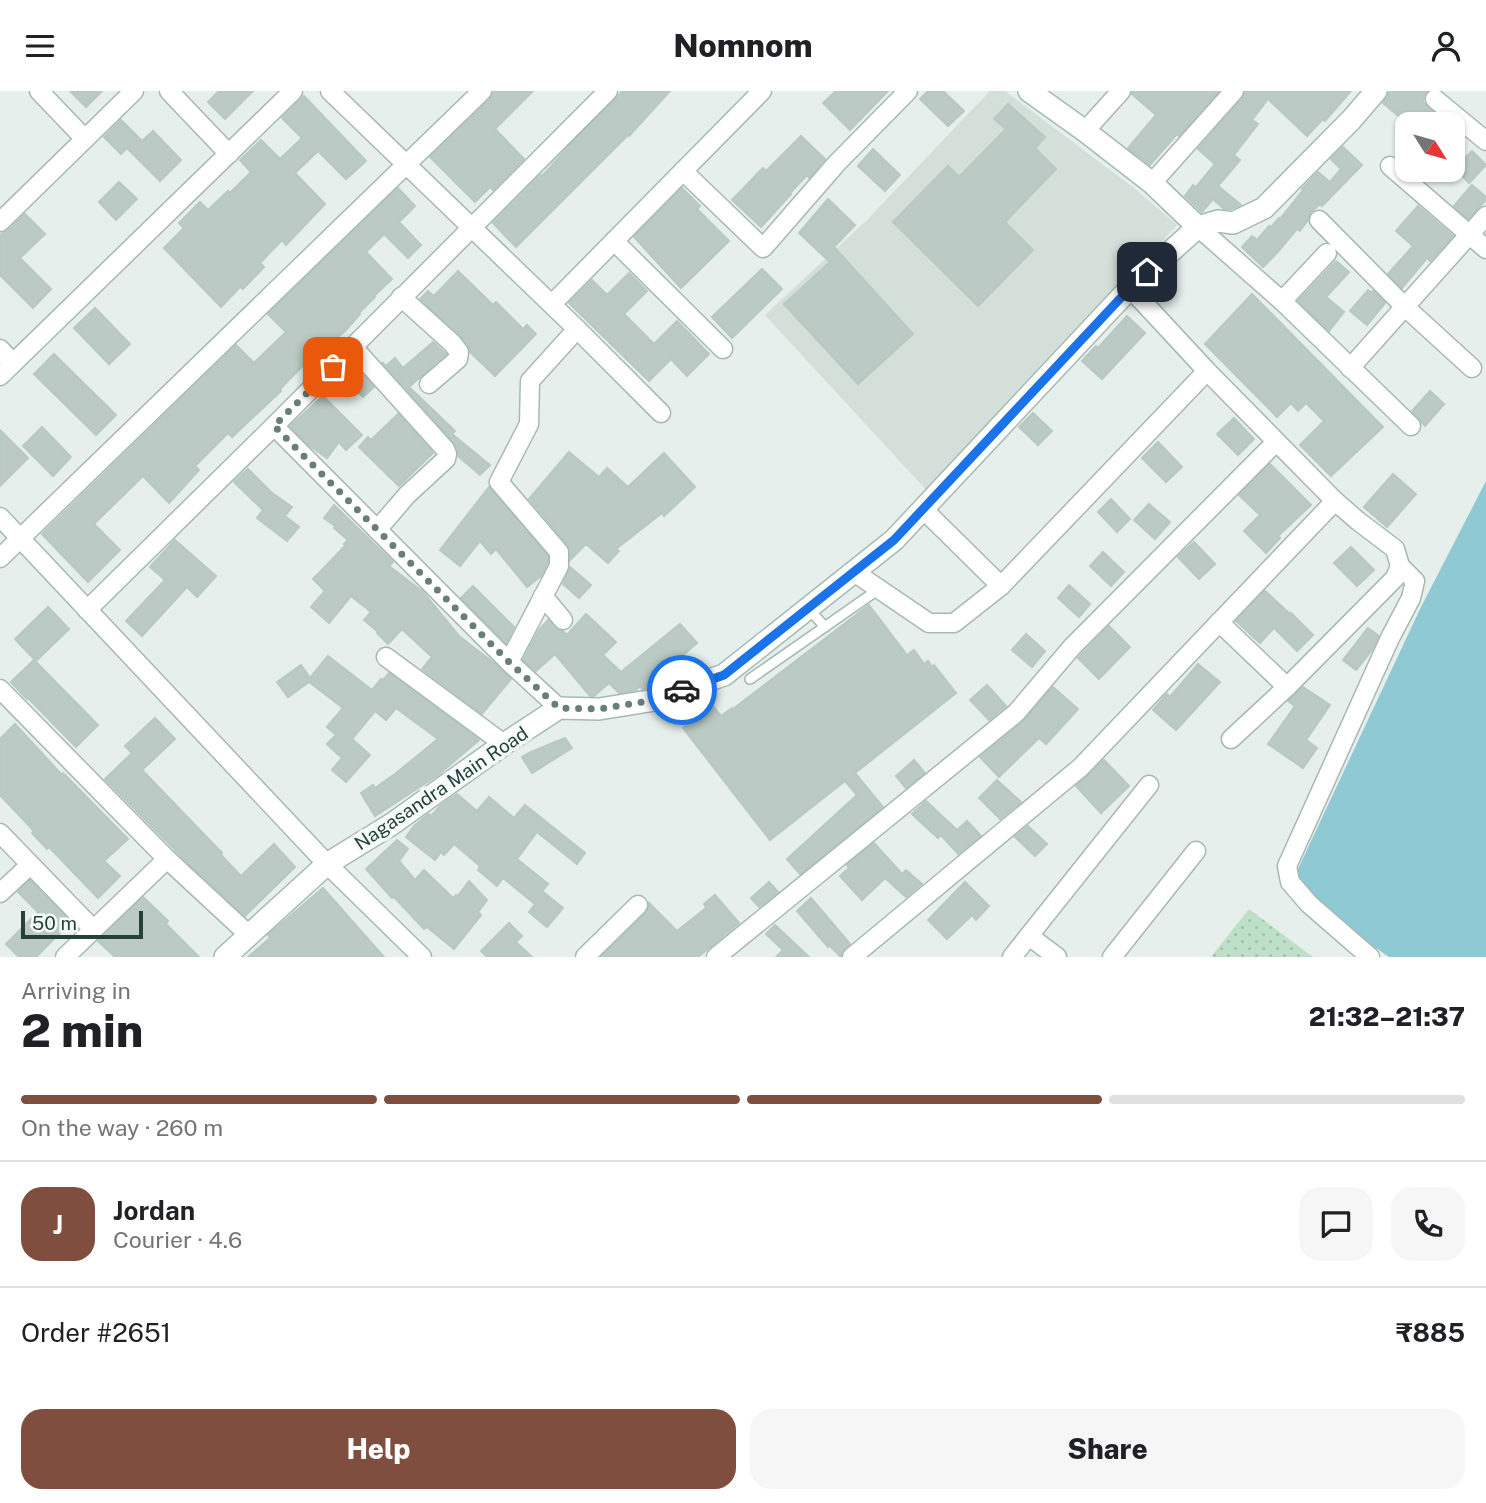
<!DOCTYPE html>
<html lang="en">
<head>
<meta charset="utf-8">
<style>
  body { margin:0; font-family:"Public Sans",sans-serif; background:#f6f6f6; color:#202124; height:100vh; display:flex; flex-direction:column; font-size:26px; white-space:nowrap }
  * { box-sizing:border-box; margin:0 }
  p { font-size:23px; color:#757577 }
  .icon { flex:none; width:38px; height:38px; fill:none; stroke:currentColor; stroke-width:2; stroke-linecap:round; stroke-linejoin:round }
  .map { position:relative; height:866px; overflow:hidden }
  .details { display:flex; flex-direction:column; background:#fff; flex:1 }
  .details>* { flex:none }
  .needle { width:46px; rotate:127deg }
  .controls { position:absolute; left:1395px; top:21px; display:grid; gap:14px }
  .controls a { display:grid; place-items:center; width:70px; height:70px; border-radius:14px; background:#fff; box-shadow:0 2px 5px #0004; font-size:35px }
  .scale { position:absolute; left:21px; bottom:18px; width:122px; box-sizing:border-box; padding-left:7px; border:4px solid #24423a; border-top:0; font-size:19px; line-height:24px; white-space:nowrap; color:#24423a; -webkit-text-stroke:5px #f7fbf9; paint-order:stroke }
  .pin { position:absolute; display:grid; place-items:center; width:60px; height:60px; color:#fff; margin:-30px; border-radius:14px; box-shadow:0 4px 10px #0006 }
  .courier { position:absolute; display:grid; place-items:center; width:70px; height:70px; margin:-35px; border:5px solid #1a73e8; border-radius:50%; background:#fff; color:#222; box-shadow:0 2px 9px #0007 }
  .summary em { font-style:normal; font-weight:800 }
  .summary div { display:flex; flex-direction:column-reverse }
  .summary { display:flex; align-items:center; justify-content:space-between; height:119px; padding:0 21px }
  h1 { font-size:46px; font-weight:800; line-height:52px }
  .bar { display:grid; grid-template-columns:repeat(4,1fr); gap:10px 7px; align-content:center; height:84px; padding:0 21px }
  .bar i { height:9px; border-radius:5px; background:#e0e0e0 }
  .bar .on { background:#7f4e3f }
  .bar p { grid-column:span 4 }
  .line { display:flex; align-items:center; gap:18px; padding:0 21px; border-top:2px solid #e0e0e0 }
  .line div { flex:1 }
  .round { display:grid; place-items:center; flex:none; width:74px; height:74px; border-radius:21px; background:#f6f6f6 }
  .primary-button { display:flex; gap:14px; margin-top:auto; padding:14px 21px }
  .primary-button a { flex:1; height:80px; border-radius:21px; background:#7f4e3f; color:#fff; font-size:28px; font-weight:800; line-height:80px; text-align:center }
  .primary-button a+a { background:#f6f6f6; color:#202124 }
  header { display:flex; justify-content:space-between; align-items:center; height:91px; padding:0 21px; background:#fff; font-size:32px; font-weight:800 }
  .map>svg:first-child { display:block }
  .built { fill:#d4dfda }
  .grass { fill:url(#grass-dots) }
  .water { fill:#8ec9d4 }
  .building { fill:#bbcac4; stroke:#b8c9c2; stroke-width:2 }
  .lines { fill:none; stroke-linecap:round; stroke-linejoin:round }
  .lane-casing { stroke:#a8b8b2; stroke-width:12 }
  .street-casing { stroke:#a8b8b2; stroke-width:21 }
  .secondary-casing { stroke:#a4bbb3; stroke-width:24 }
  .lane { stroke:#fff; stroke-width:9 }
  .street { stroke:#fff; stroke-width:18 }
  .secondary { stroke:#fff; stroke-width:21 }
  .done { stroke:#687f78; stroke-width:7; stroke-dasharray:0 12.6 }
  .route { stroke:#1a73e8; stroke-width:9 }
  .labels { text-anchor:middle; stroke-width:7; stroke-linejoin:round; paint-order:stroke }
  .street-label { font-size:19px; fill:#24423a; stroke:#f7fbf9 }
</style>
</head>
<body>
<header><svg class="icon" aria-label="menu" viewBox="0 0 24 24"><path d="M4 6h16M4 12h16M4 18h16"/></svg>Nomnom<svg class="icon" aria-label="person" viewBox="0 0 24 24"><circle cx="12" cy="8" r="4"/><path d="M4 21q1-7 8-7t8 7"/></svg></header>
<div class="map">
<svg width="1486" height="866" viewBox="0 0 1486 866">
  <defs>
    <pattern id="grass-dots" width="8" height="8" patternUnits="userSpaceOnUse" patternTransform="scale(1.75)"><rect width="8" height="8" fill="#bfe0c8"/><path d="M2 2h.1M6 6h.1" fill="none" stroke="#a4c1ad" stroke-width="1.8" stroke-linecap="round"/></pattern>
  </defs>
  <rect width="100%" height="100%" fill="#e6efeb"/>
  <!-- built -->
  <path class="built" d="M 990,0 L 1005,0 L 1134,97 L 1177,134 L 1035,290 L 929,402 L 765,224 L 867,129 Z"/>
  <!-- grass -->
  <path class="grass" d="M 1249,818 L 1313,866 L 1211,866 Z"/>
  <!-- water -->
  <path class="water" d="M 1486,390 L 1486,866 L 1389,866 L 1289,797 L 1421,516 Z"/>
  <!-- building -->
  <g class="building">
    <path d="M 70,0 L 102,0 L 86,16 Z"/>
    <path d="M 219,0 L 253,0 L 225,28 L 208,11 Z"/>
    <path d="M 493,0 L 533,0 L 495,38 L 524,68 L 493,99 L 490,96 L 475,111 L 430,66 L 490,8 Z"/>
    <path d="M 622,0 L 670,0 L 629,45 L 628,44 L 516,156 L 493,132 L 541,84 L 542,85 L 574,50 L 616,8 Z"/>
    <path d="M 836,0 L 888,0 L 850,39 L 823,12 Z"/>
    <path d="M 928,0 L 943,0 L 964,20 L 948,35 L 920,8 Z"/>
    <path d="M 1132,0 L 1219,0 L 1179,45 L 1177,43 L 1150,74 L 1128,57 L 1156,24 L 1132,3 Z"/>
    <path d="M 1245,0 L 1351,0 L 1325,30 L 1323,28 L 1307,45 L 1268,8 L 1252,29 L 1258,33 L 1234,64 L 1240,69 L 1218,95 L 1241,114 L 1231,118 L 1224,118 L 1213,108 L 1202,121 L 1185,105 L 1193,94 L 1196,96 L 1215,73 L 1198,58 L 1242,8 Z"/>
    <path d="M 1390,0 L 1427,0 L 1424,5 L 1423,11 L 1439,26 L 1433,33 L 1408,33 L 1383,12 Z"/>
    <path d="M 304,5 L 366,70 L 346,88 L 318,60 L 295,82 L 325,113 L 286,154 L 282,149 L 260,172 L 264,176 L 243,198 L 240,196 L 221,216 L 164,157 L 184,137 L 179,132 L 200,111 L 208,119 L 228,100 L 230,102 L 251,81 L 240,69 L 261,49 L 280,68 L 302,47 L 282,27 Z"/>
    <path d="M 1008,13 L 1045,46 L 1035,57 L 1056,78 L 1005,131 L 1033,159 L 978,215 L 893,131 L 948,75 L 959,86 L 1006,38 L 994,28 Z"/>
    <path d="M 121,29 L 142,50 L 153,40 L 181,69 L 160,90 L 127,57 L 121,63 L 104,46 Z"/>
    <path d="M 801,45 L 825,68 L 809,87 L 807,84 L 790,102 L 791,103 L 761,136 L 732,109 L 763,77 L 766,80 Z"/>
    <path d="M 1343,56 L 1362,74 L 1322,115 L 1320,113 L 1311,121 L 1308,129 L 1300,140 L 1297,138 L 1276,163 L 1263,176 L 1242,156 L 1252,145 L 1257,149 L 1269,135 L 1270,137 L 1279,127 L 1280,128 L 1303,99 L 1302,98 L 1318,81 L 1330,91 L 1341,78 L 1331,68 Z"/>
    <path d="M 873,58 L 900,84 L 885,100 L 858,75 Z"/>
    <path d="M 1472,60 L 1486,74 L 1469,92 L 1455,77 Z"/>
    <path d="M 119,91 L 137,108 L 116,129 L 99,111 Z"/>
    <path d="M 1472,94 L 1486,106 L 1486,109 L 1468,128 L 1454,115 Z"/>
    <path d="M 398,97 L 415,115 L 399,131 L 421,154 L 408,167 L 384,143 L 366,161 L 392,188 L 374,205 L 375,206 L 359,222 L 360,223 L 346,239 L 330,253 L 327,250 L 280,298 L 281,300 L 232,346 L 228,342 L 195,375 L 199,379 L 169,412 L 143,385 L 94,433 L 120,459 L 88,491 L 42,443 L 236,254 L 254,272 L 286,241 L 268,223 Z"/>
    <path d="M 682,97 L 700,115 L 697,118 L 729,150 L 681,197 L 634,146 Z"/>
    <path d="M 828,108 L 855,134 L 834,156 L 913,243 L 858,293 L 784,213 L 830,171 L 799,142 Z"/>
    <path d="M 1418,115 L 1453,145 L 1430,170 L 1427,167 L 1402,197 L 1388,183 L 1413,155 L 1396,140 Z"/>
    <path d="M 25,123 L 45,143 L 20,167 L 51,198 L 33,217 L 0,184 L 0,144 L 8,139 Z"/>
    <path d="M 1336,170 L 1349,181 L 1326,206 L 1344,221 L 1329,240 L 1298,210 Z"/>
    <path d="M 762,178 L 782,198 L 732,247 L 712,226 Z"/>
    <path d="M 458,180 L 493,214 L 496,211 L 523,238 L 527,234 L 536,243 L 495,285 L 470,261 L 468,254 L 460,244 L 420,208 L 428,200 L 434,205 Z"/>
    <path d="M 629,182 L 647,200 L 624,223 L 654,253 L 677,230 L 709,263 L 687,285 L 671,268 L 649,290 L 569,212 L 592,189 L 607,204 Z"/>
    <path d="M 1368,199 L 1372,202 L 1373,200 L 1385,212 L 1367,234 L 1350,220 Z"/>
    <path d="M 1252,203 L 1383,336 L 1331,385 L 1300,354 L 1324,330 L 1306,312 L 1298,320 L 1291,312 L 1277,326 L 1205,253 Z"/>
    <path d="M 95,217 L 130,253 L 109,273 L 74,237 Z"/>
    <path d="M 1127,225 L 1145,242 L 1102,288 L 1082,270 L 1096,255 L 1098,257 Z"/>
    <path d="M 433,251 L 446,263 L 409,296 L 455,340 L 452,343 L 490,374 L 480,384 L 458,365 L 458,359 L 453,350 L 382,271 L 386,275 L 395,267 L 403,277 Z"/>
    <path d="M 54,263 L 116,324 L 96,344 L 34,283 Z"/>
    <path d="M 361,282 L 374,296 L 363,306 L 350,292 Z"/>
    <path d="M 1430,300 L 1444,313 L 1425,335 L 1412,320 Z"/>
    <path d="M 323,305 L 362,344 L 346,359 L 339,351 L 327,367 L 310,355 L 290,335 Z"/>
    <path d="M 1033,322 L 1052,340 L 1038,354 L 1019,336 Z"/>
    <path d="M 398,323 L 433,362 L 399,395 L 359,356 L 368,346 L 371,349 Z"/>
    <path d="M 1234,327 L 1254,348 L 1238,364 L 1217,343 Z"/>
    <path d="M 42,336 L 71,366 L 53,385 L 23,355 Z"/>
    <path d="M 0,339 L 28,367 L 0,395 Z"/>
    <path d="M 1158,351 L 1182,376 L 1166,391 L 1142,367 Z"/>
    <path d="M 569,361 L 599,386 L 607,377 L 628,396 L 664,362 L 695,396 L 664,425 L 662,422 L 616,458 L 619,460 L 608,472 L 586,453 L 570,469 L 570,460 L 568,454 L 529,408 Z"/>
    <path d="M 1270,373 L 1311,414 L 1278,445 L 1280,447 L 1266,462 L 1244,440 L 1260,424 L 1239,404 Z"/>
    <path d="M 248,378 L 272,402 L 292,416 L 285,425 L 299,436 L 287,450 L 257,427 L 263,419 L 234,391 Z"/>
    <path d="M 1393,383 L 1416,403 L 1387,436 L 1364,416 Z"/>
    <path d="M 489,396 L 548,465 L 548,472 L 541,485 L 527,496 L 496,458 L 491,463 L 480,450 L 460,475 L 440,459 Z"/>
    <path d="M 1111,408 L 1130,428 L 1117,441 L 1098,421 Z"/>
    <path d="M 1149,413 L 1170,431 L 1155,448 L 1134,429 Z"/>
    <path d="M 334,414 L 393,471 L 389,475 L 423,501 L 459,545 L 495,573 L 511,588 L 482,623 L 422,578 L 432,566 L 402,538 L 388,553 L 377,542 L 378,541 L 364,529 L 371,521 L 351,505 L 329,532 L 311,516 L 325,500 L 313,488 L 346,454 L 344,453 L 348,449 L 334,437 L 335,435 L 324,427 Z"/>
    <path d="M 175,449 L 216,485 L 197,506 L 187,496 L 142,545 L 126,530 L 165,489 L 150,476 Z"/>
    <path d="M 1194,451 L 1215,473 L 1199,488 L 1178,466 Z"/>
    <path d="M 1351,456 L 1374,479 L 1357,495 L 1334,472 Z"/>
    <path d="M 1103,461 L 1124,481 L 1111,495 L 1090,475 Z"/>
    <path d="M 570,476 L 591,494 L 579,507 L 563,493 Z"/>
    <path d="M 1069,494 L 1090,513 L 1079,526 L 1058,507 Z"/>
    <path d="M 473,495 L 514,536 L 506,552 L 461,507 Z"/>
    <path d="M 1265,500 L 1290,523 L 1291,522 L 1313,544 L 1297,560 L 1274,537 L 1260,552 L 1236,530 Z"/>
    <path d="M 869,514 L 907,564 L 914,559 L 924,573 L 928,570 L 932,576 L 934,574 L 956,602 L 855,682 L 883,716 L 800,783 L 787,768 L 857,704 L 845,690 L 770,749 L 683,637 L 712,614 L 721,625 L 732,617 L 733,618 Z"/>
    <path d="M 48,516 L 69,538 L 36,570 L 15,548 Z"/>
    <path d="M 586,523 L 616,551 L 603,564 L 621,581 L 680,533 L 697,552 L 674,572 L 679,578 L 665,589 L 661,585 L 647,597 L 642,598 L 640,595 L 636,599 L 619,602 L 609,592 L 594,605 L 590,605 L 555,563 L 536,580 L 523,569 L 539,539 L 548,529 L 555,537 L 563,540 L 567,544 Z"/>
    <path d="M 1109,535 L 1130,556 L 1099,588 L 1078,567 Z"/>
    <path d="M 1368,537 L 1379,545 L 1372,559 L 1356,579 L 1343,569 Z"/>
    <path d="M 1026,543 L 1045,560 L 1032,576 L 1012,559 Z"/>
    <path d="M 328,565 L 372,599 L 381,588 L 383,589 L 389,582 L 479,649 L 438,684 L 375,725 L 361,702 L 373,694 L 375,697 L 395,683 L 438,648 L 396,617 L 386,629 L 375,620 L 352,648 L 370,664 L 346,691 L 332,679 L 342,667 L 327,653 L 336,644 L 327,636 L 343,617 L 309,591 L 288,606 L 277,591 L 301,574 L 310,587 Z"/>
    <path d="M 34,569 L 98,634 L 76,656 L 28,607 L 27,608 L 11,591 Z"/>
    <path d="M 1198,573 L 1220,591 L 1176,639 L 1153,619 L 1167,603 L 1170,606 Z"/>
    <path d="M 987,594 L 1006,615 L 989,629 L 970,609 Z"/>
    <path d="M 1053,596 L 1078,618 L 1046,653 L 1039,647 L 999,686 L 980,666 L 1023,631 Z"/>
    <path d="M 1303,596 L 1330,614 L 1306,649 L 1317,657 L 1303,677 L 1268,653 L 1295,615 L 1288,610 Z"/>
    <path d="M 155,627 L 175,648 L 142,679 L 222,762 L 221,764 L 241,785 L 274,753 L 295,776 L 245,825 L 190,774 L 105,688 L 132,662 L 125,655 Z"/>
    <path d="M 15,633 L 62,684 L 63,682 L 128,748 L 104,770 L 120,785 L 98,807 L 49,756 L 47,758 L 32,742 L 34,740 L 0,704 L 0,648 Z"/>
    <path d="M 565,647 L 572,657 L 532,682 L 522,666 L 531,661 Z"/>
    <path d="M 914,669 L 925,682 L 906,697 L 896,685 Z"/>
    <path d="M 1104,669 L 1129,695 L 1101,722 L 1076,695 Z"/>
    <path d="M 997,689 L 1021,711 L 1000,728 L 979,707 Z"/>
    <path d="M 457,703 L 477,720 L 489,706 L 514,727 L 525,714 L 585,762 L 577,773 L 537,741 L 517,768 L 548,793 L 542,800 L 563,817 L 547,836 L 529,821 L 535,813 L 503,787 L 497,795 L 478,779 L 480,775 L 454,753 L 444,764 L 441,761 L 435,769 L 406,746 L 414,735 L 427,724 L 429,723 L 431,725 L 440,715 Z"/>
    <path d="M 926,710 L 957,739 L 967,730 L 981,745 L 958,763 L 941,744 L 938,747 L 912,723 Z"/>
    <path d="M 1028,735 L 1047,753 L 1035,765 L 1015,746 Z"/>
    <path d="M 397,749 L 408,758 L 399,770 L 415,789 L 424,779 L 453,807 L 456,804 L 458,805 L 469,790 L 487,809 L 478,821 L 481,824 L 454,858 L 427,836 L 424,838 L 394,806 L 392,807 L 366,778 Z"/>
    <path d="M 874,752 L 902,783 L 906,779 L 922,793 L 906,806 L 885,787 L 862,809 L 840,785 L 849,777 L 847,774 Z"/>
    <path d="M 30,789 L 71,831 L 36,866 L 19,866 L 6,853 L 38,821 L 18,801 Z"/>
    <path d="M 769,791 L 778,801 L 759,816 L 751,807 Z"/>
    <path d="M 965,791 L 989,815 L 976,829 L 972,824 L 947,848 L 928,829 Z"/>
    <path d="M 323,797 L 384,866 L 248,866 L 270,847 L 268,844 Z"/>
    <path d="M 715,804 L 739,832 L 698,866 L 601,866 L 646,822 L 649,812 L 677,840 L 706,817 L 704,813 Z"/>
    <path d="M 143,806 L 168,830 L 166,833 L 199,866 L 115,866 L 98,850 Z"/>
    <path d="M 811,807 L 850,853 L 842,861 L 841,866 L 829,854 L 828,856 L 797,820 Z"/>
    <path d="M 509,832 L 522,845 L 516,851 L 532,866 L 487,866 L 481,860 Z"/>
    <path d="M 775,834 L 809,866 L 776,866 L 783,859 L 766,843 Z"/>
  </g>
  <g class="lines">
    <!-- lane casing -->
    <g class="lane-casing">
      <g id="lane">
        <path d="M 808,517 L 825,536"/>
        <path d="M 750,588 L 879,498"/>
      </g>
    </g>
    <!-- street casing -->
    <g class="street-casing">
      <g id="street">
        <path d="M 39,0 L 85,48"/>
        <path d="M 169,0 L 229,63"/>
        <path d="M 330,0 L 577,238 L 661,322"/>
        <path d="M 1435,8 L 1486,50"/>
        <path d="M 1085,40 L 1121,0"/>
        <path d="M 1390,75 L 1486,158"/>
        <path d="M 683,80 L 763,157 L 837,72 L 908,0"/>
        <path d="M 1152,92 L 1234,0"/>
        <path d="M 1319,129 L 1404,215 L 1472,277"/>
        <path d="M 0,131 L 134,0"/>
        <path d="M 1198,136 L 1282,210 L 1411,335"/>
        <path d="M 614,150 L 723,258"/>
        <path d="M 1130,197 L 1207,280 L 1335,410 L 1358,430 L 1395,458 L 1400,475 L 1395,487 L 1287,596 L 1231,648"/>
        <path d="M 401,206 L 452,252 L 459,261 L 458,268 L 429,293"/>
        <path d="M 1282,210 L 1327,162"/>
        <path d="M 552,213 L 762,0"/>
        <path d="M 353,256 L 445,358 L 447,363 L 446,368 L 407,404 L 377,439"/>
        <path d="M 0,258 L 13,272"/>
        <path d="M 1350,277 L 1486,125"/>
        <path d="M 0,285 L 293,0"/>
        <path d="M 274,335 L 509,571 L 559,617"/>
        <path d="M 923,418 L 1001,495"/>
        <path d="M 0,426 L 327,773 L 422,866"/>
        <path d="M 0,467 L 482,0"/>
        <path d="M 854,481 L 929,532 L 954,532 L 1001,495 L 1207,280"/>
        <path d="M 543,505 L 563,529"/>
        <path d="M 87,519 L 274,335 L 608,0"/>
        <path d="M 1219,531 L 1287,596"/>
        <path d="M 386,566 L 504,653"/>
        <path d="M 509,571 L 559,475 L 559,461 L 499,391 L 529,333 L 530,290 L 577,238"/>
        <path d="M 0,598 L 167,768 L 249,844"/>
        <path d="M 0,742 L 93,838"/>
        <path d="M 0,802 L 30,774"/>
        <path d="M 1029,845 L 1057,866"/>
        <path d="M 65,866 L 167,768"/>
        <path d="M 585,866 L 638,814"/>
        <path d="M 716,866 L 1016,622 L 1072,556 L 1276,351"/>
        <path d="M 852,866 L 1081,676 L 1335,410"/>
        <path d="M 1012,866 L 1149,694"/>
        <path d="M 1112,866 L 1196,760"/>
        <path d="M 1370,866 L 1309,813 L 1290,791 L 1287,775 L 1390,547 L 1411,507 L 1415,490 L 1400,475"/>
      </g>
    </g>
    <!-- secondary casing -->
    <g class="secondary-casing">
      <g id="secondary">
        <path d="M 1029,0 L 1085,40 L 1152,92 L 1198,136"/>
        <path d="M 225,866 L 327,773 L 392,733 L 504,653 L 559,617 L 599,618 L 649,610 L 724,584 L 894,449 L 1130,197 L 1198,136 L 1218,130 L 1233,132 L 1264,117 L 1352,28 L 1376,0"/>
      </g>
    </g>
    <!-- lane -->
    <use href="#lane" class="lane"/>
    <!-- street -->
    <use href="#street" class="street"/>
    <!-- secondary -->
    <use href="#secondary" class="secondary"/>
  </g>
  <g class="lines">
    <!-- done -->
    <path class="done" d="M 333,276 L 274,335 L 509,571 L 559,617 L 599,618 L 649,610 L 682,599"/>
    <!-- route -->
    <path class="route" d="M 682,599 L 724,584 L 894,449 L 1130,197 L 1147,181"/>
  </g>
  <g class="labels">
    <!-- street labels -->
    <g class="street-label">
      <text transform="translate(441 697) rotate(-34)" y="7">Nagasandra Main Road</text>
    </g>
  </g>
</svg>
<div class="controls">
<a><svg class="needle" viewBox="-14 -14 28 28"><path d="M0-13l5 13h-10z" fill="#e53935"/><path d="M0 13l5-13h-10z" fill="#757577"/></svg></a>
</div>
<div class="scale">50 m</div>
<div class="pin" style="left:333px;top:276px;background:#ea580c"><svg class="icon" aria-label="bag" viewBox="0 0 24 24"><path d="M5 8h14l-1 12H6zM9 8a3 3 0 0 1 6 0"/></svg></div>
<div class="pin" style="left:1147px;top:181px;background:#1f2937"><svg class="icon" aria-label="home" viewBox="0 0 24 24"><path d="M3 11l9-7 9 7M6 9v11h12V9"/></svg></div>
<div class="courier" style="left:682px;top:599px"><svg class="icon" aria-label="car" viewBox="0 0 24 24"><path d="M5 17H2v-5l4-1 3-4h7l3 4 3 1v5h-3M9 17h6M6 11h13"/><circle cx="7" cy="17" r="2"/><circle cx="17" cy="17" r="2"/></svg></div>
</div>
<section class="details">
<div class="summary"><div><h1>2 min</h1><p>Arriving in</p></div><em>21:32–21:37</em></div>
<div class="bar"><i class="on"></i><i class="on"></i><i class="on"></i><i></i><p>On the way · 260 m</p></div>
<div class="line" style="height:126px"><b class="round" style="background:#7f4e3f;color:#fff">J</b><div><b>Jordan</b><p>Courier · 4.6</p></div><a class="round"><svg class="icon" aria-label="chat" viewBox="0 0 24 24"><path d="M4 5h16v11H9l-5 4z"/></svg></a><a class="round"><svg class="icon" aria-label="phone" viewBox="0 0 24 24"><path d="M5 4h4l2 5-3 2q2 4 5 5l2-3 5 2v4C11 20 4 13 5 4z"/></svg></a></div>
<div class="line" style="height:91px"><div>Order #2651</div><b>₹885</b></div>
<div class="primary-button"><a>Help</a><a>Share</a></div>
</section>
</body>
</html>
